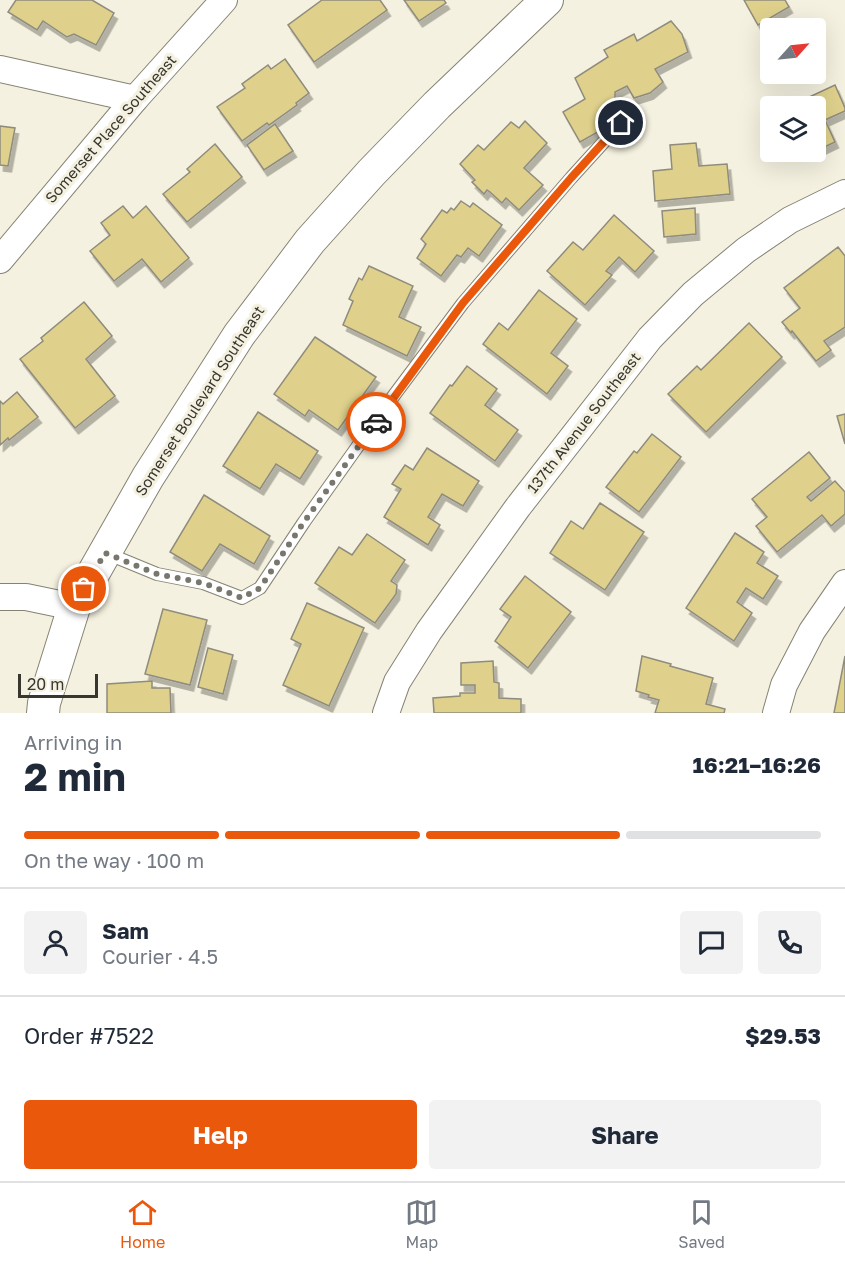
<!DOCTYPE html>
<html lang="en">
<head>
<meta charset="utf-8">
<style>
  body { margin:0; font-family:"Golos Text",sans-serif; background:#f2f2f3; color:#1f2937; height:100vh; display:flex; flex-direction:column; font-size:22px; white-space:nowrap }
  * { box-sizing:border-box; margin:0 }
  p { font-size:20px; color:#747a83 }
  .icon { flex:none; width:33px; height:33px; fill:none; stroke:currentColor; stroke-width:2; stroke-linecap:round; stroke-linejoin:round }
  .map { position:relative; height:713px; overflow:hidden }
  .panel { display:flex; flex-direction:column; background:#fff; flex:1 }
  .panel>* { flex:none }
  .needle { width:39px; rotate:63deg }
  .fabs { position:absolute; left:760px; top:18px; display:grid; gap:12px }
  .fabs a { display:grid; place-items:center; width:66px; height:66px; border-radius:6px; background:#fff; box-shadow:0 6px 24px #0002; font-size:30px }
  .scale { position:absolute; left:18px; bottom:15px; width:80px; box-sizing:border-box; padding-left:6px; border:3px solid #37362f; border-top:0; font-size:16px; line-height:21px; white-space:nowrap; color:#37362f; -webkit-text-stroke:4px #f4f1e0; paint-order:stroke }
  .pin { position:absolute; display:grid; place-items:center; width:51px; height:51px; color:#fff; margin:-26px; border:3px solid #fff; border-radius:50%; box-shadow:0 2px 6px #0007 }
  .courier { position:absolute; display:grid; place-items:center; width:60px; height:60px; margin:-30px; border:4px solid #ea580c; border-radius:50%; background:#fff; color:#222; box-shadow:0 2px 8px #0007 }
  .summary em { font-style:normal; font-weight:700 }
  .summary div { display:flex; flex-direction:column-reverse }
  .summary { display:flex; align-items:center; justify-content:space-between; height:102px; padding:0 24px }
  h1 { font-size:39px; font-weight:700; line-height:45px }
  .bar { display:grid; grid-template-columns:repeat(4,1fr); gap:9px 6px; align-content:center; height:72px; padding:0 24px }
  .bar i { height:8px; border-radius:4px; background:#e0e1e3 }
  .bar .current { background:#ea580c }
  .bar p { grid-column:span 4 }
  .line { display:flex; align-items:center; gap:15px; padding:0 24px; border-top:2px solid #e0e1e3 }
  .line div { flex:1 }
  .round { display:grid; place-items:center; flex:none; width:63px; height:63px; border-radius:6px; background:#f2f2f3 }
  .action { display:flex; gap:12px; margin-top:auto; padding:12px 24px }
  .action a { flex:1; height:69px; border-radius:6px; background:#ea580c; color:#fff; font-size:24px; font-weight:700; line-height:69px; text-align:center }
  .action a+a { background:#f2f2f3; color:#1f2937 }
  .tab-bar { display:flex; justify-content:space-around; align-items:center; height:84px; border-top:2px solid #e0e1e3; background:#fff; font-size:16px; color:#747a83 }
  .tab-bar a { display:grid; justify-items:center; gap:3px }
  .tab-bar .current { color:#ea580c }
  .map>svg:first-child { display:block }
  .building { fill:#dfd18c; stroke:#8f8c7d; stroke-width:1.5; filter:url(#shadow) }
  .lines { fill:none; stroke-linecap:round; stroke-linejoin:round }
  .service-casing { stroke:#868373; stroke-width:14 }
  .minor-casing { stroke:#868373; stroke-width:28 }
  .tertiary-casing { stroke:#868373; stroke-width:34 }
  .service { stroke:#fff; stroke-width:12 }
  .minor { stroke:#fff; stroke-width:26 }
  .tertiary { stroke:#fff; stroke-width:32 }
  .done { stroke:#79776d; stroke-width:6; stroke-dasharray:0 10.8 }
  .route { stroke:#ea580c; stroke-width:8 }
  .labels { text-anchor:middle; stroke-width:6; stroke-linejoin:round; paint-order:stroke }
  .street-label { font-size:15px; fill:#37362f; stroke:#f4f1e0 }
</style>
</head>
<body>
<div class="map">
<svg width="845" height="713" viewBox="0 0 845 713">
  <defs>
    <filter id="shadow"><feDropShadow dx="3.5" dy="6" stdDeviation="0" flood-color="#0004"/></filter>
  </defs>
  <rect width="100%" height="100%" fill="#f4f1e0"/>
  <!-- building -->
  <g class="building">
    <path d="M 16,0 L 92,0 L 114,13 L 96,45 L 74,34 L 67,37 L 43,21 L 37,30 L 8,12 Z"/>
    <path d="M 322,0 L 380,0 L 387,10 L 314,62 L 288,25 Z"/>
    <path d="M 404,0 L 444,0 L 446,3 L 419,21 Z"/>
    <path d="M 744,0 L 785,0 L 789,7 L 758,25 Z"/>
    <path d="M 671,21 L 682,34 L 688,52 L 655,69 L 663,82 L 650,93 L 634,98 L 627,86 L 615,92 L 615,100 L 621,119 L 580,142 L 563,112 L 585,99 L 575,78 L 608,57 L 604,50 L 634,34 L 637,41 Z"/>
    <path d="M 285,59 L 309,93 L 296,103 L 297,105 L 269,125 L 267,123 L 242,141 L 217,107 L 245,88 L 242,84 L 268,65 L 271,69 Z"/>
    <path d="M 835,85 L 845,108 L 845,111 L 825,120 L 835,142 L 816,151 L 816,106 L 790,106 Z"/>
    <path d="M 525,121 L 547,143 L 524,168 L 543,185 L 519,210 L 506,198 L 502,203 L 490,192 L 487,190 L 484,194 L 472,182 L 475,180 L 460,164 L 478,145 L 484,150 L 511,122 L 519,128 Z"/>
    <path d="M 275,124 L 293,151 L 264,170 L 247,145 Z"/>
    <path d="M 0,126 L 15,128 L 8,166 L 0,165 Z"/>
    <path d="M 696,143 L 699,166 L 727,164 L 730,194 L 655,201 L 653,171 L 672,169 L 670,145 Z"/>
    <path d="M 215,144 L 242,177 L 187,222 L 163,194 L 190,172 L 187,169 Z"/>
    <path d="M 461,201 L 470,207 L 473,203 L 502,225 L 479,256 L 468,248 L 461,257 L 457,255 L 441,276 L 417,258 L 426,244 L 421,239 L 442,210 L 447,213 L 451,208 L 454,210 Z"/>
    <path d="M 123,206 L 133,218 L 146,206 L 189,258 L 161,282 L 142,259 L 114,281 L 90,251 L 110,235 L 101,223 Z"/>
    <path d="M 695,208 L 696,234 L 664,237 L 662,211 Z"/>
    <path d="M 614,215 L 654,251 L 635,272 L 619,257 L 606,271 L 612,275 L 585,305 L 547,271 L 573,242 L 583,250 Z"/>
    <path d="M 838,247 L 845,256 L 845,327 L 824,341 L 831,350 L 816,361 L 792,331 L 791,333 L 782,322 L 800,308 L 784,288 Z"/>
    <path d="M 369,266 L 413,286 L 399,317 L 421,327 L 407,356 L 343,325 L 353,301 L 349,299 L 359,278 L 362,280 Z"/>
    <path d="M 539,290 L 577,319 L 551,353 L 568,366 L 547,394 L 483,344 L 499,323 L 508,330 Z"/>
    <path d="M 84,302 L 112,336 L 86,359 L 115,396 L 75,428 L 20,359 L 43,341 L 41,338 Z"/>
    <path d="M 749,323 L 782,357 L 706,432 L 668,394 L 697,366 L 701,370 Z"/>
    <path d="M 315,337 L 376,377 L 338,430 L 309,410 L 305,416 L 274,394 Z"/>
    <path d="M 467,366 L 497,389 L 485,405 L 518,430 L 495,461 L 430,413 L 450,385 L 452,386 Z"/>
    <path d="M 17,392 L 38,417 L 9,440 L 8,438 L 0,445 L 0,401 L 3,404 Z"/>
    <path d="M 258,412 L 318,451 L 300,479 L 276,464 L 260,489 L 223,466 Z"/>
    <path d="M 845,414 L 845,444 L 837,416 Z"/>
    <path d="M 652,434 L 681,457 L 639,512 L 606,487 L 634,451 L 637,453 Z"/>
    <path d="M 427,448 L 479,481 L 463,506 L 442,494 L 428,517 L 440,525 L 428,545 L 384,517 L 401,489 L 392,484 L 405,465 L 413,470 Z"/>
    <path d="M 809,452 L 830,478 L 807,497 L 811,501 L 835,481 L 845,492 L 845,514 L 831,526 L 822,515 L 777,552 L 756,526 L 767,517 L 752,499 Z"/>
    <path d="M 204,495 L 270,536 L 254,564 L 220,544 L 202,571 L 170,552 Z"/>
    <path d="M 600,503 L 644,532 L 605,590 L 550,553 L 571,521 L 583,529 Z"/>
    <path d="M 735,533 L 764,552 L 757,563 L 778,576 L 763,599 L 746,588 L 737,602 L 752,613 L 734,641 L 686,608 Z"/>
    <path d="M 367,534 L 405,560 L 391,581 L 397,585 L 396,594 L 375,623 L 315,583 L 339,547 L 352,555 Z"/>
    <path d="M 525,576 L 571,612 L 528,668 L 495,641 L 511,617 L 500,609 Z"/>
    <path d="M 307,603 L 364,628 L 329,706 L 283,685 L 301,644 L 291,639 Z"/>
    <path d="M 163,609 L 207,620 L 190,685 L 145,674 Z"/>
    <path d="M 208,648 L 233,655 L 223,694 L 198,687 Z"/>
    <path d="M 642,656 L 671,664 L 670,666 L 713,678 L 706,704 L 725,709 L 724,713 L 655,713 L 659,700 L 648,697 L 649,695 L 636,691 Z"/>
    <path d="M 845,656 L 845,713 L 834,713 Z"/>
    <path d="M 493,661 L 494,682 L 499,683 L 499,698 L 521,699 L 521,713 L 434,713 L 433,698 L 460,696 L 460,693 L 475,693 L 475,685 L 461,685 L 461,663 Z"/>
    <path d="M 152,681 L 152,688 L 170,688 L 171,713 L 107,713 L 107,684 Z"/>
  </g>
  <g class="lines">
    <!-- service casing -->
    <g class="service-casing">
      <path id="service" d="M 106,553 L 157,574 L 203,583 L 242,598 L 260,588 L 304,522 L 392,398 L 463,303 L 571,178 L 621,123"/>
    </g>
    <!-- minor casing -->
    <g class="minor-casing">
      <g id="minor">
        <path d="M 0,69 L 135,99"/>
        <path d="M 0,260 L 135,99 L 224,0"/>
        <path d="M 0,597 L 26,597 L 74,607"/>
        <path d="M 386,713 L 397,682 L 429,631 L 518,507 L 650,338 L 693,294 L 746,250 L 790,220 L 845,193"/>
        <path d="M 776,713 L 784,685 L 812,631 L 845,583"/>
      </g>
    </g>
    <!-- tertiary casing -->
    <g class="tertiary-casing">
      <path id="tertiary" d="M 43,713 L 44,703 L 74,607 L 148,477 L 239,335 L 310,241 L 371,173 L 437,105 L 547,0"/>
    </g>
    <!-- service -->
    <use href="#service" class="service"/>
    <!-- minor -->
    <use href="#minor" class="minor"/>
    <!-- tertiary -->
    <use href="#tertiary" class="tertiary"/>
  </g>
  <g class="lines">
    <!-- done -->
    <path class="done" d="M 84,589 L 105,553 L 157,574 L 203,583 L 242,598 L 260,588 L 304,522 L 376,422"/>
    <!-- route -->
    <path class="route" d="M 376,422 L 463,303 L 571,178 L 621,123"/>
  </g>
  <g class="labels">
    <!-- street labels -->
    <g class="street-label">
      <text transform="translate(111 129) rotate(-49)" y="5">Somerset Place Southeast</text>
      <text transform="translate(200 401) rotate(-57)" y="5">Somerset Boulevard Southeast</text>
      <text transform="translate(584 423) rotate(-52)" y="5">137th Avenue Southeast</text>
    </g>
  </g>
</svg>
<div class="fabs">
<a><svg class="needle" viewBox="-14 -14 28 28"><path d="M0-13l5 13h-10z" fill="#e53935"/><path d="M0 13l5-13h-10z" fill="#747a83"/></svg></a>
<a><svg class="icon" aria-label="layers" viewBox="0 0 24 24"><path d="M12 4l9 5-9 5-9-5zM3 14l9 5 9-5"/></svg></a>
</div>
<div class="scale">20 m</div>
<div class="pin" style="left:84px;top:589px;background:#ea580c"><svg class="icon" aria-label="bag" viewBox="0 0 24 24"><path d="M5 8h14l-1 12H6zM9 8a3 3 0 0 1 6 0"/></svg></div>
<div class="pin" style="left:621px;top:123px;background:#1f2937"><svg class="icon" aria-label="home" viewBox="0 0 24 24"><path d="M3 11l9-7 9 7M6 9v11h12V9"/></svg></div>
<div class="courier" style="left:376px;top:422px"><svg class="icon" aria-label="car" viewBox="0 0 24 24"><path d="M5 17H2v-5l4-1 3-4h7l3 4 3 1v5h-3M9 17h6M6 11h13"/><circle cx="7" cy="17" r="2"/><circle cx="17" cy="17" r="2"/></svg></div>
</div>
<section class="panel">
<div class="summary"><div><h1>2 min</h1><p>Arriving in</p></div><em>16:21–16:26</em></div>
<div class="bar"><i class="current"></i><i class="current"></i><i class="current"></i><i></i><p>On the way · 100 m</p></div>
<div class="line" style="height:108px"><a class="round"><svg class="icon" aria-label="person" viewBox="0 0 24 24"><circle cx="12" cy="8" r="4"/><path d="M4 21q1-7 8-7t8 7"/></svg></a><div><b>Sam</b><p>Courier · 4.5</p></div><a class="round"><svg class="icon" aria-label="chat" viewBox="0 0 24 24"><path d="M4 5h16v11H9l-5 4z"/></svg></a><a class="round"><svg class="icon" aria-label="phone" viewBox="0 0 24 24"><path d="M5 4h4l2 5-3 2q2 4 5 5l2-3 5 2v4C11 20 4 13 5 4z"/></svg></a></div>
<div class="line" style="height:78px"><div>Order #7522</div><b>$29.53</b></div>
<div class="action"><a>Help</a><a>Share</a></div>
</section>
<nav class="tab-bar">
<a class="current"><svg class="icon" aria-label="home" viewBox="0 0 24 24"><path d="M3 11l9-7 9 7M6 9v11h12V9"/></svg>Home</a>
<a><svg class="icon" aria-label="map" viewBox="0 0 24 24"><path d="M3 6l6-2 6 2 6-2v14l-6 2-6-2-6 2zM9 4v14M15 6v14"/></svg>Map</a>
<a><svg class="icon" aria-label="saved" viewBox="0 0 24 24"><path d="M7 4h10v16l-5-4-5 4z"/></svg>Saved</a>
</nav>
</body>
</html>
